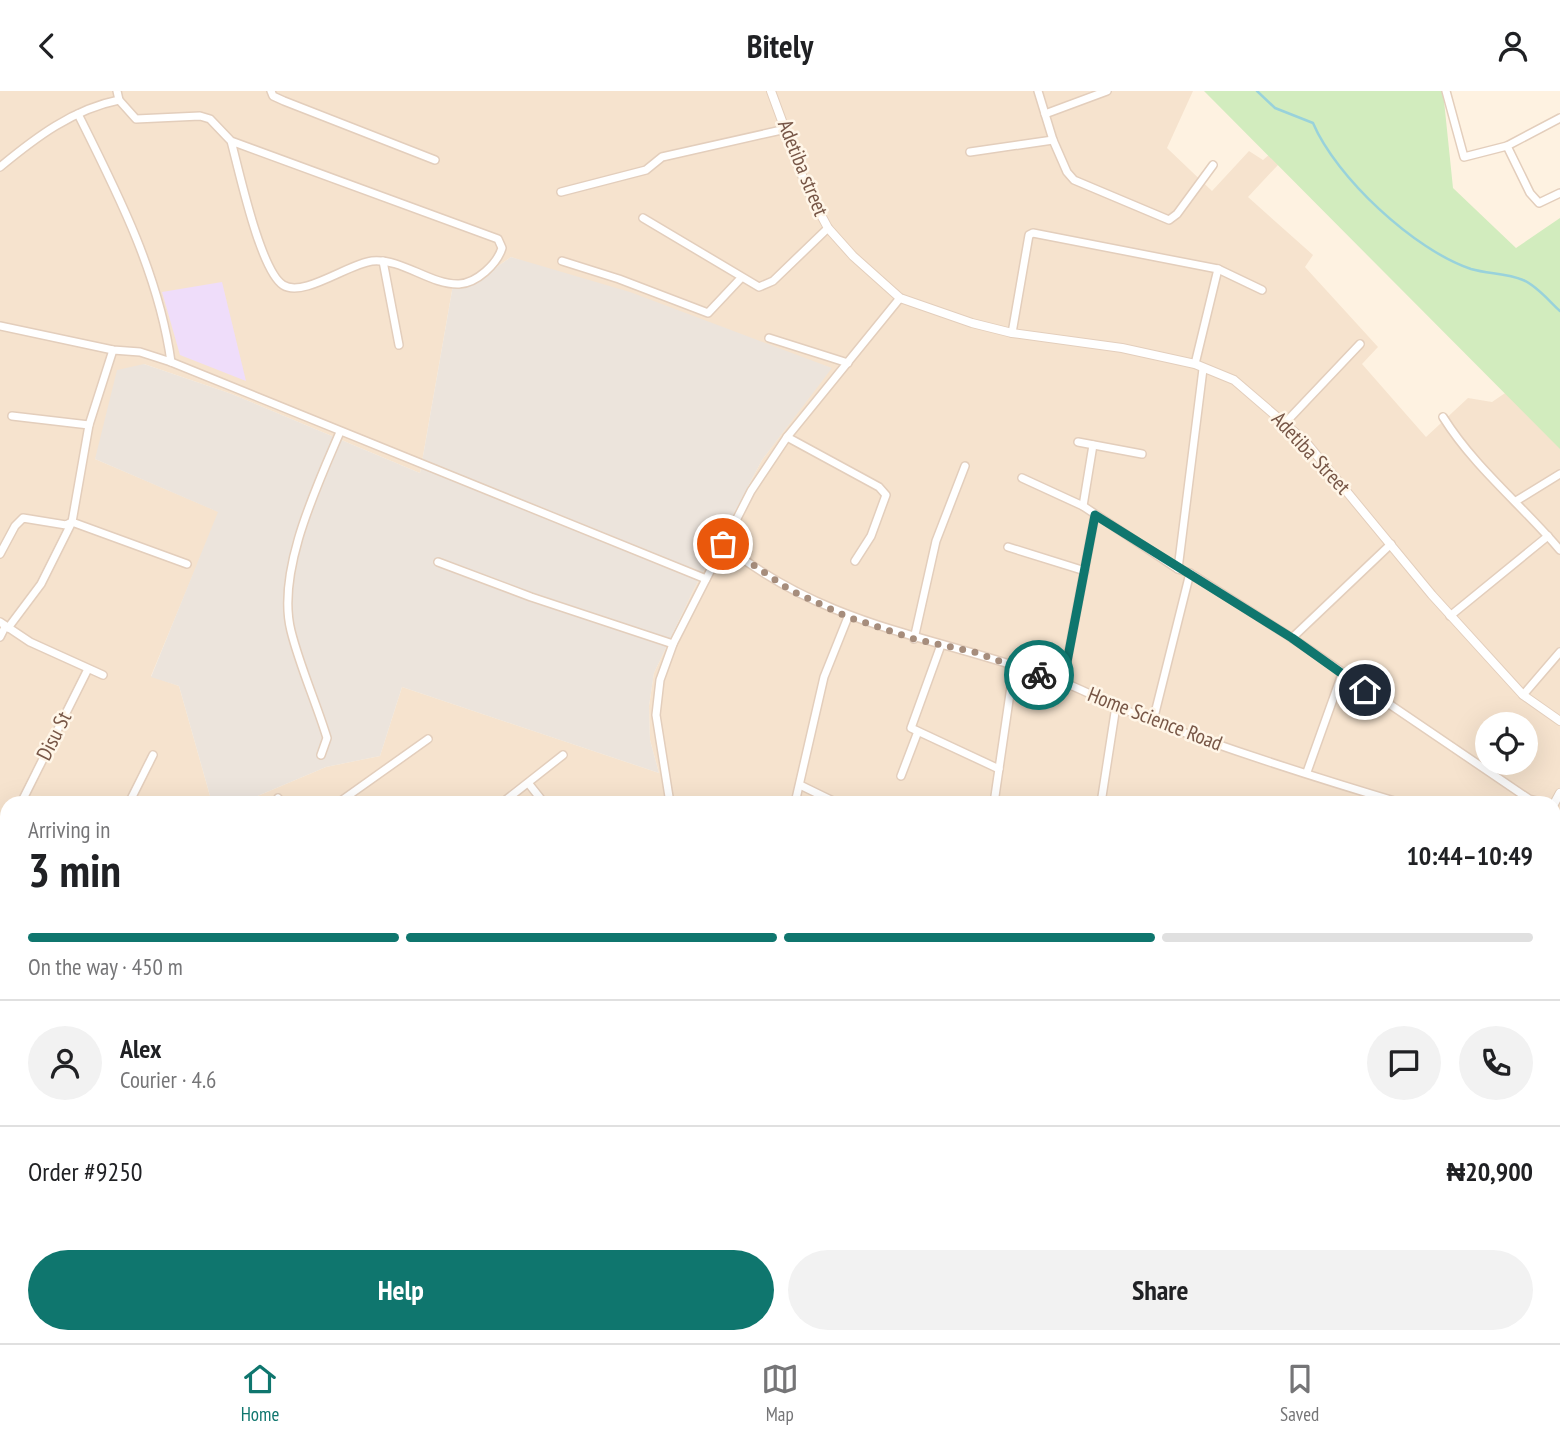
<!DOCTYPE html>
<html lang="en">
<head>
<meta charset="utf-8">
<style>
  body { margin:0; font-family:"PT Sans Narrow",sans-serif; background:#f2f2f2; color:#202124; height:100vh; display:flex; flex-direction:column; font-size:26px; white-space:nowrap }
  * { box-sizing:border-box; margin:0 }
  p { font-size:23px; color:#757577 }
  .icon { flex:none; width:38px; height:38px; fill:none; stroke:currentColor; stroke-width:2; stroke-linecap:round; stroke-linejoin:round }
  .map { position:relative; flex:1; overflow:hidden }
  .details { position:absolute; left:0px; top:705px; width:1561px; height:548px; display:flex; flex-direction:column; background:#fff; border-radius:21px 21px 0 0; box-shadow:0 7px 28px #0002 }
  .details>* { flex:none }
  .buttons { position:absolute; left:1475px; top:621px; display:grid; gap:14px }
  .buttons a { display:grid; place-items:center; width:63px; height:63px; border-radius:50%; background:#fff; box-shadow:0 7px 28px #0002; font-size:35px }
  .pin { position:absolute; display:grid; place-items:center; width:60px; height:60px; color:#fff; margin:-30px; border:4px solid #fff; border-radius:50%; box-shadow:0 2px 7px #0007 }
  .courier { position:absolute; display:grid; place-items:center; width:70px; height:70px; margin:-35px; border:5px solid #0f766e; border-radius:50%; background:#fff; color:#222; box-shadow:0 2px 9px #0007 }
  .overview em { font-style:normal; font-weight:600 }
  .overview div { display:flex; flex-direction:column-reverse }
  .overview { display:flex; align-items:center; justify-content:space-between; height:119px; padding:0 28px }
  h1 { font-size:46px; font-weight:600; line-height:52px }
  .bar { display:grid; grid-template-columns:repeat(4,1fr); gap:10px 7px; align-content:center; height:84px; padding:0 28px }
  .bar i { height:9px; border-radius:5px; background:#e0e0e0 }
  .bar .selected { background:#0f766e }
  .bar p { grid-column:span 4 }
  .line { display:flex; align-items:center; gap:18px; padding:0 28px; border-top:2px solid #e0e0e0 }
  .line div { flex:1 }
  .round { display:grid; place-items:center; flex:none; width:74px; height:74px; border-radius:37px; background:#f2f2f2 }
  .cta { display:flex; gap:14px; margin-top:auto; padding:14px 28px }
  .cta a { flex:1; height:80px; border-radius:42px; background:#0f766e; color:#fff; font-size:28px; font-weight:600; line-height:80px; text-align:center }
  .cta a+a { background:#f2f2f2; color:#202124 }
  header { display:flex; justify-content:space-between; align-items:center; height:91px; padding:0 28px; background:#fff; font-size:32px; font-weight:600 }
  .dock { display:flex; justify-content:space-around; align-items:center; height:98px; border-top:2px solid #e0e0e0; background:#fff; font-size:19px; color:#757577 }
  .dock a { display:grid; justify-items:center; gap:4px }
  .dock .selected { color:#0f766e }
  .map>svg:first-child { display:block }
  .residential { fill:#f6e3ce; fill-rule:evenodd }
  .industrial { fill:#ece4dc }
  .education { fill:#efddfa }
  .green { fill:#d2ecbe }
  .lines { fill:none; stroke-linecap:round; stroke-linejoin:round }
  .stream { stroke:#99d2db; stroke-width:2.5 }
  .minor-casing { stroke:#e3cebc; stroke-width:10 }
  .tertiary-casing { stroke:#e3cebc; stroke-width:10 }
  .minor { stroke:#fff; stroke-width:7 }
  .tertiary { stroke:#fff; stroke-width:8 }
  .done { stroke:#a68d7c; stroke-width:7; stroke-dasharray:0 12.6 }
  .route { stroke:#0f766e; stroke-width:9 }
  .labels { text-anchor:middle; stroke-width:5; stroke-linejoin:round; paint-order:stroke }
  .street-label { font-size:21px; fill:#775646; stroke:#fff6e8 }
</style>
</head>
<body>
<header><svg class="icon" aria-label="back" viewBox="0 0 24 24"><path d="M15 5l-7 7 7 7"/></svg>Bitely<svg class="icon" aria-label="person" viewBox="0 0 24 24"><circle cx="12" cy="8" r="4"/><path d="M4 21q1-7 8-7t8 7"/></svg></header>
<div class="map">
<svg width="1560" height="1252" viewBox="0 0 1560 1252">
  <rect width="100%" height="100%" fill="#fef2e1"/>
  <!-- residential -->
  <path class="residential" d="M 0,0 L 1193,0 L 1167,57 L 1212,100 L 1249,60 L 1263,69 L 1283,52 L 1291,60 L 1248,106 L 1313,164 L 1305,176 L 1378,256 L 1362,273 L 1426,346 L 1468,307 L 1492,311 L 1543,276 L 1560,293 L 1560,1252 L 0,1252 ZM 511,166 L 831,277 L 762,369 L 693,500 L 654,582 L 649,615 L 650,649 L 659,682 L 402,596 L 380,665 L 326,676 L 241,712 L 1554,712 L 1554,1246 L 7,1246 L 7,712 L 212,712 L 179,595 L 151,585 L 219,421 L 95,368 L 144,273 L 232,303 L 420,382 L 453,194 L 469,195 ZM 1488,634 L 1526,634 L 1526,672 L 1488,672 Z"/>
  <!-- industrial -->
  <path class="industrial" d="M 511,166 L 630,201 L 832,277 L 762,369 L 693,500 L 654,582 L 649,615 L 650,649 L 659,682 L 402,596 L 380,665 L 326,676 L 241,712 L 212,712 L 179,595 L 151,586 L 218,421 L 95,368 L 117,279 L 144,273 L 232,303 L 420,382 L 453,194 L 469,195 Z"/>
  <!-- education -->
  <path class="education" d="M 222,191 L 246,290 L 180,264 L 162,201 Z"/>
  <!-- green -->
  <path class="green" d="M 1204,0 L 1443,0 L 1453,97 L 1516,157 L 1560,127 L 1560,358 Z"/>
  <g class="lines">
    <!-- stream -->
    <path class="stream" d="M 1257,0 L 1275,17 L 1313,32 C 1336,86 1414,159 1471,178 C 1488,183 1507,182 1523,189 C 1536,194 1550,211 1560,220"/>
    <!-- minor casing -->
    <g class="minor-casing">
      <g id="minor">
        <path d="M 117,0 L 119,9 L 136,28 L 200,25 L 210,28 L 231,50 L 498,148 L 502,157 C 497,173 477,192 459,193 C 430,194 402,167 372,170 C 348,173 303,207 283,194 C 260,179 239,79 231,50"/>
        <path d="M 271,0 L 273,5 L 284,10 L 435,69"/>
        <path d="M 1038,0 L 1053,49 L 1067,81 L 1074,89 L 1169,129 L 1177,123 L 1213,74"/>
        <path d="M 1446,0 L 1464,66 L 1507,55 L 1560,27"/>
        <path d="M 78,23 C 117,101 159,183 171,271"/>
        <path d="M 1045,23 L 1107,0"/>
        <path d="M 1507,55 L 1530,102 L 1539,112 L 1560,102"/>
        <path d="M 970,61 L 1053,49"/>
        <path d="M 0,76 C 35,47 73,18 119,9"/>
        <path d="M 561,101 L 646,79 L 662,66 L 786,38"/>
        <path d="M 643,127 L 759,196 L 773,190 L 828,137"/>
        <path d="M 383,170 L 399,254"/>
        <path d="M 562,170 L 619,188 L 708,222 L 741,187"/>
        <path d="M 0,235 L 113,259 L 140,261 L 171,271 L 706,488"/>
        <path d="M 1012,242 L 1029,144 L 1033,142 L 1218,178 L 1262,199"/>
        <path d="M 769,247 L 848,272"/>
        <path d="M 1195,273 L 1218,178"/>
        <path d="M 12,325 L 89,334"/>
        <path d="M 1443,326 C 1475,377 1521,413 1560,459"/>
        <path d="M 1286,331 L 1360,253"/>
        <path d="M 787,346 L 879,396 L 886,404 L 871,445 L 855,470"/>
        <path d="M 1078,351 L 1142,363"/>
        <path d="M 1022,387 L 1083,415 L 1178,478 L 1190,482 L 1292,547 L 1529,708 L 1544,712"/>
        <path d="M 1516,410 L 1560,383"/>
        <path d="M 1083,415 L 1093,354"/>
        <path d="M 723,453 C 830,539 940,545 1063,591 C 1092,603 1120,618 1150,629 C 1232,660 1317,687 1401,712"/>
        <path d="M 1008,456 L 1085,480"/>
        <path d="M 0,463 L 15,435 L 23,427 L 66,434 L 72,431 L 187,473"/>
        <path d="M 438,471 L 531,506 L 673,553"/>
        <path d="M 1178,478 L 1203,278"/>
        <path d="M 1450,525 L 1548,445"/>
        <path d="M 0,531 L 30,551 L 103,584"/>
        <path d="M 8,537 L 41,493 L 72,431 L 89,334 L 113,259"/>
        <path d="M 0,546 L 5,536"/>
        <path d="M 1292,547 L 1391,453"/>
        <path d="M 914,548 L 936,450 L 965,375"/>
        <path d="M 941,554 L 911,637 L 999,678"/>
        <path d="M 1063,591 L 1095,424"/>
        <path d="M 1523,604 L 1560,561"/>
        <path d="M 1153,630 L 1190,482"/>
        <path d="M 321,664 L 327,647 C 316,611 300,576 291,540 C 276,481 317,395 340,341"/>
        <path d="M 1307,681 L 1342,583"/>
        <path d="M 901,685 L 917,643"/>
        <path d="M 529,693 L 544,712"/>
        <path d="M 800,694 L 837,712"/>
        <path d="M 278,707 L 282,712"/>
        <path d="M 21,712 L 88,578"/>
        <path d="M 129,712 L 153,664"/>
        <path d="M 338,712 L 428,648"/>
        <path d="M 502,712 L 563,664"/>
        <path d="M 670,712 L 656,624 L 660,589 L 673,553 L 751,400 L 787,346 L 900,207"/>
        <path d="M 795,712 L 824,586 L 848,526"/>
        <path d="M 994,712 L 1014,575"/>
        <path d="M 1101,712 L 1116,615"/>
        <path d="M 0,758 L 7,743"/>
        <path d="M 1554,765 L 1560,767"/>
        <path d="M 0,851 L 7,854"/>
        <path d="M 1554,879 L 1560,881"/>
        <path d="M 0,973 L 7,959"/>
        <path d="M 0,1116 L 7,1119"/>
        <path d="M 618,1246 L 632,1250"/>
        <path d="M 843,1246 L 861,1252"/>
        <path d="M 966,1246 L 983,1252"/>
        <path d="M 1441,1246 L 1452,1252"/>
        <path d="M 189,1252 L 191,1246"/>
        <path d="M 242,1252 L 246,1246"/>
        <path d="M 687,1252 L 688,1246"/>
        <path d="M 785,1252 L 787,1246"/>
        <path d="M 917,1252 L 917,1246"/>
        <path d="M 1073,1252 L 1079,1246"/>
        <path d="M 1207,1252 L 1214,1246"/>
        <path d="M 1364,1252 L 1371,1246"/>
        <path d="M 1552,1252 L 1560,1240"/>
      </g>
    </g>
    <!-- tertiary casing -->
    <g class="tertiary-casing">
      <g id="tertiary">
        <path d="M 771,0 L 807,98 L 828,137 L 853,165 L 900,207 L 972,232 L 1012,242 L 1122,257 L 1195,273 L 1234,289 L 1305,350 L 1432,504 L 1523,604 L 1560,630"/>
        <path d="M 1554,713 L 1560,702"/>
        <path d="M 1554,1012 L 1557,1100 L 1554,1125"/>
        <path d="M 0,1214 L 7,1216"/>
        <path d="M 118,1246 L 136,1252"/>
        <path d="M 1517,1252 L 1519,1246"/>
      </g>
    </g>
    <!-- minor -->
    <use href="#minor" class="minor"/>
    <!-- tertiary -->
    <use href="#tertiary" class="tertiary"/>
  </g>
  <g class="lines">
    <!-- done -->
    <path class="done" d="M 723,453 L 790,499 L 848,526 L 914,548 L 974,561 L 1039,584"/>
    <!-- route -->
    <path class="route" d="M 1039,584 L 1063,592 L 1095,424 L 1292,547 L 1365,599"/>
  </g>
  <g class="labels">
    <!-- street labels -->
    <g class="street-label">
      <text transform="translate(803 77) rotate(68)" y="7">Adetiba street</text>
      <text transform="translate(1311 362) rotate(47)" y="7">Adetiba Street</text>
      <text transform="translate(1155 628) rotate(21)" y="7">Home Science Road</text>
      <text transform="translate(54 645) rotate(-63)" y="7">Disu St</text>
    </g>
  </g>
</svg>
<div class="buttons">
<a><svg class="icon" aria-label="locate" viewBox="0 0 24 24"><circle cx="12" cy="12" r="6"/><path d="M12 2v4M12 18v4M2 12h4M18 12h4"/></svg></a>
</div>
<div class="pin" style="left:723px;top:453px;background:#ea580c"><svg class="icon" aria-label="bag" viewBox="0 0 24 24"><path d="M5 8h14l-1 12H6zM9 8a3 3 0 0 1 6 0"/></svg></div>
<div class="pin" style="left:1365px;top:599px;background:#1f2937"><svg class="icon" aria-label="home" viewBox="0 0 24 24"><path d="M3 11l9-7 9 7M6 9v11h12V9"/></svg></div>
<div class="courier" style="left:1039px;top:584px"><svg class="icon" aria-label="bike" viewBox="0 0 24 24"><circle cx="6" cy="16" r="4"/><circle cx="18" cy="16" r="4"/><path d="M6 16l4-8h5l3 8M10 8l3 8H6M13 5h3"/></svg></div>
<section class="details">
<div class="overview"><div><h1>3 min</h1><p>Arriving in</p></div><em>10:44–10:49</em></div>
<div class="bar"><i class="selected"></i><i class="selected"></i><i class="selected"></i><i></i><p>On the way · 450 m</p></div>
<div class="line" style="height:126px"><a class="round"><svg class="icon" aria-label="person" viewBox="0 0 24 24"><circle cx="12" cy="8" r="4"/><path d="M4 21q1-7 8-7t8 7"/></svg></a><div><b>Alex</b><p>Courier · 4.6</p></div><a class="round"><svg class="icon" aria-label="chat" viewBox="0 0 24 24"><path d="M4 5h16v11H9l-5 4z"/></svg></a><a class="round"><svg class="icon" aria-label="phone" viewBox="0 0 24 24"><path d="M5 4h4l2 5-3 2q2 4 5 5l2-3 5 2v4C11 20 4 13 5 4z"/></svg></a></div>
<div class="line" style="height:91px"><div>Order #9250</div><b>₦20,900</b></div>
<div class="cta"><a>Help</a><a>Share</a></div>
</section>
</div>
<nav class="dock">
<a class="selected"><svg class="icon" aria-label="home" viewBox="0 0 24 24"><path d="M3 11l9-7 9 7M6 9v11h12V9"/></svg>Home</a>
<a><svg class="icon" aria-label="map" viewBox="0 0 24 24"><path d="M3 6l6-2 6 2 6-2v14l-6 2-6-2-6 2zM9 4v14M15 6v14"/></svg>Map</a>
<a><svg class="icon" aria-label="saved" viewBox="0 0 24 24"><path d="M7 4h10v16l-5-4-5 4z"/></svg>Saved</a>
</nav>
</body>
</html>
